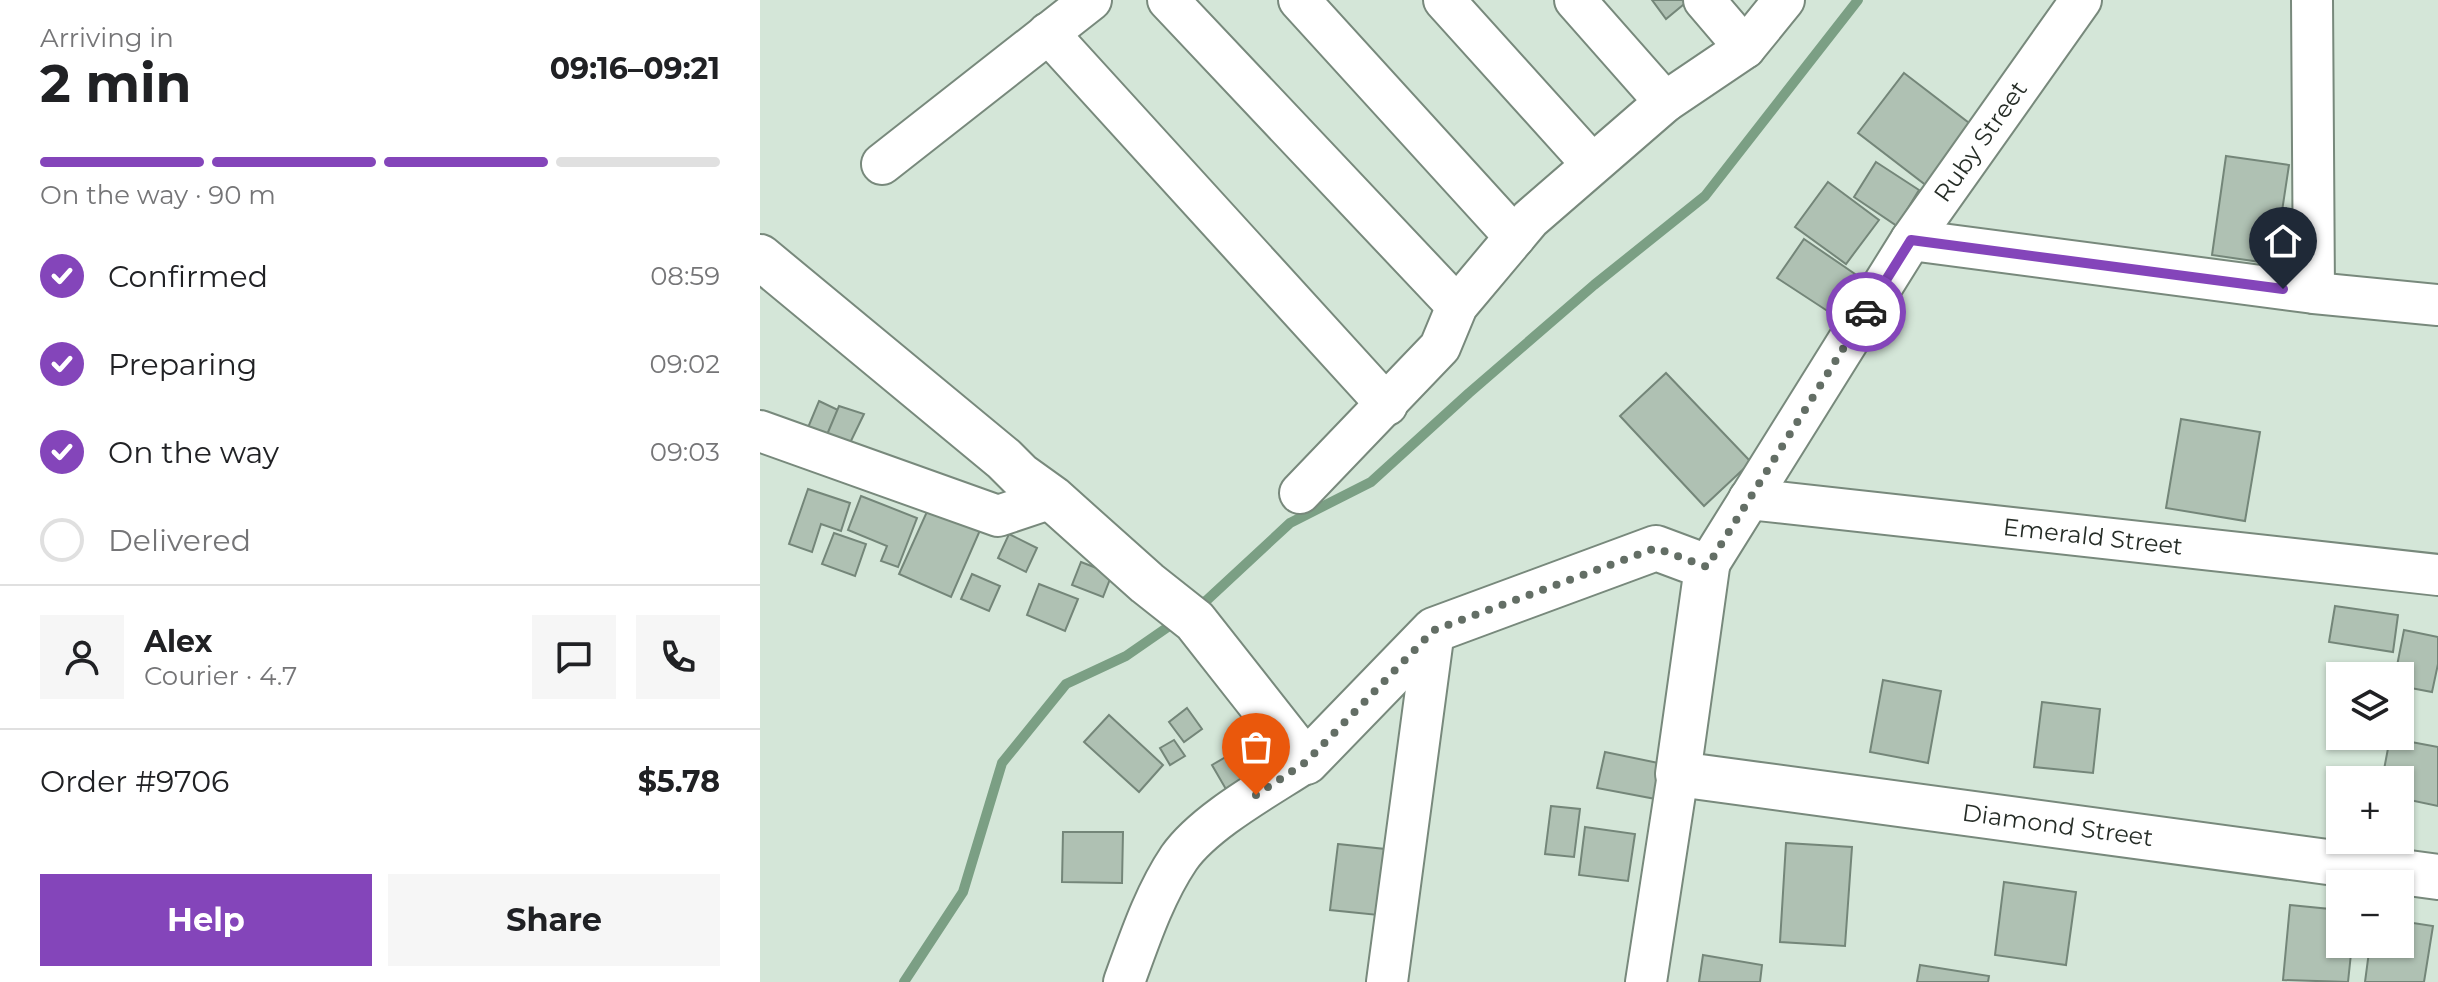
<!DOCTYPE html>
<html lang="en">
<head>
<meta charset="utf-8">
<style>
  body { margin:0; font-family:Montserrat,sans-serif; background:#f6f6f6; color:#202124; height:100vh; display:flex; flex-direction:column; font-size:30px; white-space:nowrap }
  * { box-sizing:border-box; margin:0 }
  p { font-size:26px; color:#757577 }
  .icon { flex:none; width:44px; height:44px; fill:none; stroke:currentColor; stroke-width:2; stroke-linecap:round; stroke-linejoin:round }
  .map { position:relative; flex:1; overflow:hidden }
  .panel { display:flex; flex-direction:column; background:#fff; width:760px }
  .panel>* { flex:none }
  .fabs { position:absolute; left:1566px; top:662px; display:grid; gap:16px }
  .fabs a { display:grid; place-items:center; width:88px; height:88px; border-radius:0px; background:#fff; box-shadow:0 2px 6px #0004; font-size:40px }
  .pin { position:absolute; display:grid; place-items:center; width:68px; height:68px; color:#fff; margin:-82px -34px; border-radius:50% 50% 50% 0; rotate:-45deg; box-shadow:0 0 8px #0007 }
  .pin .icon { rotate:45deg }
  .courier { position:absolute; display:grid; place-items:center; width:80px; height:80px; margin:-40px; border:6px solid #8445ba; border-radius:50%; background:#fff; color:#222; box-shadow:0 2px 10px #0007 }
  .head em { font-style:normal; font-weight:700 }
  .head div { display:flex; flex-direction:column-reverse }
  .head { display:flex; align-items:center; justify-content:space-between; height:136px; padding:0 40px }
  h1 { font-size:52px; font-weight:700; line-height:60px }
  .bar { display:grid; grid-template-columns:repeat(4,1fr); gap:12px 8px; align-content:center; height:96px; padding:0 40px }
  .bar i { height:10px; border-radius:6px; background:#e0e0e0 }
  .bar .active { background:#8445ba }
  .bar p { grid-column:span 4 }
  .line { display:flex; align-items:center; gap:20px; padding:0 40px; border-top:2px solid #e0e0e0 }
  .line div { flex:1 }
  .round { display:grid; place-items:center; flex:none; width:84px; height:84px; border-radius:0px; background:#f6f6f6 }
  ol { padding:0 40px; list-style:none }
  li { display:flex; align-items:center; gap:24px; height:88px }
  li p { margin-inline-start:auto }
  li .icon { padding:8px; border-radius:50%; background:#8445ba; color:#fff; stroke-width:4 }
  li:last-child { color:#757577 }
  li i { width:44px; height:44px; border:4px solid #e0e0e0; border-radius:50% }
  .cta { display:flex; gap:16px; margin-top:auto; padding:16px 40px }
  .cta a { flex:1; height:92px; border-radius:0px; background:#8445ba; color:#fff; font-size:32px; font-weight:700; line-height:92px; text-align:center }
  .cta a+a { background:#f6f6f6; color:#202124 }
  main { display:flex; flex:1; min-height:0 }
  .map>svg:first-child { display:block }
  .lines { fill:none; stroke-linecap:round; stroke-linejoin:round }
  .stream { stroke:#7b9f84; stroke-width:10 }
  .building { fill:#afc1b3; stroke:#748679; stroke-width:2 }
  .street-casing { stroke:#78897c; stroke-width:44 }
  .secondary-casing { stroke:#78897c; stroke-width:48 }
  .street { stroke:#fff; stroke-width:40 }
  .secondary { stroke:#fff; stroke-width:44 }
  .done { stroke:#636e65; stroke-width:8; stroke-dasharray:0 14.4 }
  .route { stroke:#8445ba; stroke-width:10 }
  .labels { text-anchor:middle; stroke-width:6; stroke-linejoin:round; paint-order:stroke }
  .street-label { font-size:24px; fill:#262d27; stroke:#fff }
</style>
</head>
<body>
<main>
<section class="panel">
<div class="head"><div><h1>2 min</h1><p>Arriving in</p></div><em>09:16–09:21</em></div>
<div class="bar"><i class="active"></i><i class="active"></i><i class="active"></i><i></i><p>On the way · 90 m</p></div>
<ol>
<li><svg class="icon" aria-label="check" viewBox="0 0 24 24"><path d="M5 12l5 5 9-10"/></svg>Confirmed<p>08:59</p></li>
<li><svg class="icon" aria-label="check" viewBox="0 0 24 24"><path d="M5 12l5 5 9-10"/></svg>Preparing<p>09:02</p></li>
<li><svg class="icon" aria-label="check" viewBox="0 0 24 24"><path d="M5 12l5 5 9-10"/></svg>On the way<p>09:03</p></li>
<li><i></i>Delivered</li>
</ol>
<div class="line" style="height:144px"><a class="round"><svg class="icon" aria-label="person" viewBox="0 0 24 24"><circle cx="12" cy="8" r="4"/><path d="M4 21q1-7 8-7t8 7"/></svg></a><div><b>Alex</b><p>Courier · 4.7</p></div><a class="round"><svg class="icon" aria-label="chat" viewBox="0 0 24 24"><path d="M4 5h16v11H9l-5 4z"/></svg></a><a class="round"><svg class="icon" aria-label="phone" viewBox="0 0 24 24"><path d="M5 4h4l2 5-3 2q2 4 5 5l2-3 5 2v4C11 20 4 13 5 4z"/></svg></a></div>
<div class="line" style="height:104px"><div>Order #9706</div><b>$5.78</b></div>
<div class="cta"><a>Help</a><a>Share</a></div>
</section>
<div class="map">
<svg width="1678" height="982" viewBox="0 0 1678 982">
  <rect width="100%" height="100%" fill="#d4e6d8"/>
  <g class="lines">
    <!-- stream -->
    <g class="stream">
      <path d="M 435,608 L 447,600 L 530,523 L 611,482 L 709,393 L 834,285 L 945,196 L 1098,0"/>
      <path d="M 144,982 L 203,892 L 242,763 L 306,684 L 366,656 L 418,620"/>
    </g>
  </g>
  <!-- building -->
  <g class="building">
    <path d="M 892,0 L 929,0 L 906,19 Z"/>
    <path d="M 1144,73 L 1213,126 L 1167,186 L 1098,133 Z"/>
    <path d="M 1466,156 L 1529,165 L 1514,264 L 1452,255 Z"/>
    <path d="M 1116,162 L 1159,190 L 1137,226 L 1094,197 Z"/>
    <path d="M 1068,182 L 1119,220 L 1086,264 L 1035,227 Z"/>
    <path d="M 1044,239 L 1095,274 L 1069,312 L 1017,278 Z"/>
    <path d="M 906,373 L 991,462 L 944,506 L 860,416 Z"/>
    <path d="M 59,401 L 78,410 L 62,449 L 42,442 Z"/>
    <path d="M 79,406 L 104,414 L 89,445 L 66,437 Z"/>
    <path d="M 1421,419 L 1500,432 L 1485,521 L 1406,508 Z"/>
    <path d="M 48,489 L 90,503 L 81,531 L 61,524 L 52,552 L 29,544 Z"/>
    <path d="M 101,496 L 157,518 L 138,567 L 121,561 L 127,546 L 88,530 Z"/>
    <path d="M 170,505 L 221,528 L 191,597 L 139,574 Z"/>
    <path d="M 74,533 L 106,544 L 95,576 L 62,564 Z"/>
    <path d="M 249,534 L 277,548 L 266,572 L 238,558 Z"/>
    <path d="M 321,562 L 352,574 L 343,597 L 312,585 Z"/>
    <path d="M 212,574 L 240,586 L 229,611 L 201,599 Z"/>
    <path d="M 279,584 L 318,599 L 305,631 L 267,615 Z"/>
    <path d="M 1575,606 L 1638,615 L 1633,652 L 1569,642 Z"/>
    <path d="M 1644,630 L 1678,637 L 1678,664 L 1672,692 L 1640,686 L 1640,676 L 1635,676 Z"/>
    <path d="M 1123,680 L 1181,691 L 1168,763 L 1110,752 Z"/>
    <path d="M 1282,702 L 1340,709 L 1333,773 L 1274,767 Z"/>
    <path d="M 427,708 L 442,729 L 424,742 L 409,722 Z"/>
    <path d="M 349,715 L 403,765 L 379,792 L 324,742 Z"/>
    <path d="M 1630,738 L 1678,747 L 1678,806 L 1640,798 L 1640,780 L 1622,780 Z"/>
    <path d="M 414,740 L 425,756 L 410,765 L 400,748 Z"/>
    <path d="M 481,748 L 496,774 L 467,791 L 452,765 Z"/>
    <path d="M 845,752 L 908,765 L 901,800 L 837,788 Z"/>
    <path d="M 791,806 L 820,809 L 814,857 L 785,854 Z"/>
    <path d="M 825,827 L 875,834 L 868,881 L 819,875 Z"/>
    <path d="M 303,832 L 363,832 L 362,883 L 302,882 Z"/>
    <path d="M 1026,843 L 1092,847 L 1085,946 L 1020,942 Z"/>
    <path d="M 578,844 L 625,849 L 618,915 L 570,910 Z"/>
    <path d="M 1244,882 L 1316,892 L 1306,965 L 1235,955 Z"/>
    <path d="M 1530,905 L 1580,910 L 1580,944 L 1592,944 L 1588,982 L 1523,980 Z"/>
    <path d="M 1640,921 L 1673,926 L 1664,982 L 1605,982 L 1610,944 L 1640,944 Z"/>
    <path d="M 943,955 L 1002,965 L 1000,982 L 939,982 Z"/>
    <path d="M 1160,965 L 1229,976 L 1228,982 L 1157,982 Z"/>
  </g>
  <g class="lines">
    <!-- street casing -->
    <g class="street-casing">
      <g id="street">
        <path d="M 408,0 L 697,306"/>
        <path d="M 539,0 L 755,237"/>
        <path d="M 684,0 L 832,164"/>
        <path d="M 815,0 L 905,102"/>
        <path d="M 944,0 L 985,48"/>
        <path d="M 1552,0 L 1554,293"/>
        <path d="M 288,33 L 627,405"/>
        <path d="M 122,164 L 331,0"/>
        <path d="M 1151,240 L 1554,293 L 1678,305"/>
        <path d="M 0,431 L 238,516 L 292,498"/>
        <path d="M 540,493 L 680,347 L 697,306 L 770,219 L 905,102 L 985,48 L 1024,0"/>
        <path id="s1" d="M 989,499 L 1678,575"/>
        <path id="s2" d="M 947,567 L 1151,240 L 1321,0"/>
        <path d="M 364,982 C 379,941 394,895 419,858 C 445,821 508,787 546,762"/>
        <path d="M 627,982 L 674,630"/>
        <path d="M 886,982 L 918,774"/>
      </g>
    </g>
    <!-- secondary casing -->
    <g class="secondary-casing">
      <g id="secondary">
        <path id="s3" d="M 0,257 L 244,459 L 260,475 L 292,498 L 387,583 L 435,621 L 546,762 L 674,630 L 896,548 L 947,567 L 918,774 L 1678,877"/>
      </g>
    </g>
    <!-- street -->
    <use href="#street" class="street"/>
    <!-- secondary -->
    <use href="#secondary" class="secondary"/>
  </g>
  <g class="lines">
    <!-- done -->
    <path class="done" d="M 496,795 L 546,762 L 674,630 L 896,548 L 947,567 L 1106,312"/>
    <!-- route -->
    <path class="route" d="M 1106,312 L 1151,240 L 1523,289"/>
  </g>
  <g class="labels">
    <!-- street labels -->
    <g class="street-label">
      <text dy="8" stroke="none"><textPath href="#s2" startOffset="506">Ruby Street</textPath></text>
      <text dy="8" stroke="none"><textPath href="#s1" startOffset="346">Emerald Street</textPath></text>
      <text dy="8" stroke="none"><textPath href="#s3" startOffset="1814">Diamond Street</textPath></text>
    </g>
  </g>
</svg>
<div class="fabs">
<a><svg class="icon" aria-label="layers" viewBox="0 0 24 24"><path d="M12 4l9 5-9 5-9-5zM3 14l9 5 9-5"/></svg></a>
<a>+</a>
<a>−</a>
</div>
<div class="pin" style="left:496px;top:795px;background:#ea580c"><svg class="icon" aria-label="bag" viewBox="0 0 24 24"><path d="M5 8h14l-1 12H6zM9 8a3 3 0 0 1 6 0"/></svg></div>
<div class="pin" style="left:1523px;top:289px;background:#1f2937"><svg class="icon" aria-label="home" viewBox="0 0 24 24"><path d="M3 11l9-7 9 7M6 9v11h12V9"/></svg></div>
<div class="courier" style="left:1106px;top:312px"><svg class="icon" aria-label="car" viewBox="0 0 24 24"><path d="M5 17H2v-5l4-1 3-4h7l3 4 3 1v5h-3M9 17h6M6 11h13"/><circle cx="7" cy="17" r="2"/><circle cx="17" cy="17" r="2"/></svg></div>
</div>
</main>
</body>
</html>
